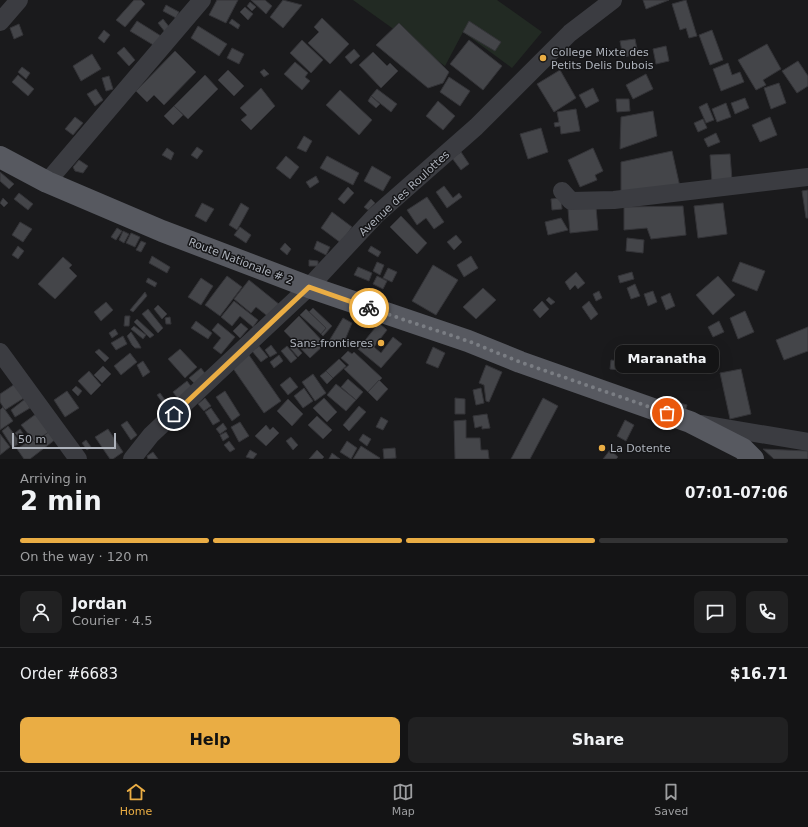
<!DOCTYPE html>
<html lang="en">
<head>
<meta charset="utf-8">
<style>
  body { margin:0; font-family:"DejaVu Sans",sans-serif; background:#212122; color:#f1f3f6; height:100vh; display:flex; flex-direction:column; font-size:15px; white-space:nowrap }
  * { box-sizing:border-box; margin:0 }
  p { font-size:13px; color:#9d9ea0 }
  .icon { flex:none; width:22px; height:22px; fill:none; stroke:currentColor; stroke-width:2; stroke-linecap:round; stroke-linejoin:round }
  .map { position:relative; height:459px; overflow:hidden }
  .side { display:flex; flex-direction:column; background:#141415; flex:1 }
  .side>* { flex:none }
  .scale { position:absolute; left:12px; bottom:10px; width:104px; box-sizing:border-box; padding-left:4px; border:2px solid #adb2bb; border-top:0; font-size:11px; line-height:14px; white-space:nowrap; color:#adb2bb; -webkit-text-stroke:3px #151517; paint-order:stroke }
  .pin { position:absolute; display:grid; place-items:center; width:34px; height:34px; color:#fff; margin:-17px; border:2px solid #fff; border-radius:50%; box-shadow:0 1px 4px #0007 }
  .courier { position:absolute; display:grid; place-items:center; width:40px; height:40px; margin:-20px; border:3px solid #eaad44; border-radius:50%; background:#fff; color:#222; box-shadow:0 1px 5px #0007 }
  .bubble { position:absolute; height:28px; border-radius:8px; background:#141415; box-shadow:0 4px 16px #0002,0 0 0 1px #333334; font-size:13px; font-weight:800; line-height:28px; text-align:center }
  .overview em { font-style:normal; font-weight:800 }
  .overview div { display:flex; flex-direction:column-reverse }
  .overview { display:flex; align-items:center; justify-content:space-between; height:68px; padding:0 20px }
  h1 { font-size:26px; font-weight:800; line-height:30px }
  .bar { display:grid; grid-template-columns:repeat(4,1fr); gap:6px 4px; align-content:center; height:48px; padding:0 20px }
  .bar i { height:5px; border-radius:3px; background:#333334 }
  .bar .active { background:#eaad44 }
  .bar p { grid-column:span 4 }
  .line { display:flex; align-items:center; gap:10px; padding:0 20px; border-top:1px solid #333334 }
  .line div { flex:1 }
  .round { display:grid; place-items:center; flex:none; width:42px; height:42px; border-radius:8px; background:#212122 }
  .action { display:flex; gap:8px; margin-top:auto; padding:8px 20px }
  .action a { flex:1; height:46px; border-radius:8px; background:#eaad44; color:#111; font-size:16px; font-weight:800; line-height:46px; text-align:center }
  .action a+a { background:#212122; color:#f1f3f6 }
  .tabs { display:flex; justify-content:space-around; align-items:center; height:56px; border-top:1px solid #333334; background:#141415; font-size:11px; color:#9d9ea0 }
  .tabs a { display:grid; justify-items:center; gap:2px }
  .tabs .active { color:#eaad44 }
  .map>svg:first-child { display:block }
  .green { fill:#222a23 }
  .building { fill:#444549; stroke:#343438 }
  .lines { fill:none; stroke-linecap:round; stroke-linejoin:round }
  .minor { stroke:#3b3c41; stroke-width:18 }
  .major { stroke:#575960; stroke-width:22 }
  .done { stroke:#7a7d83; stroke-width:4; stroke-dasharray:0 7.2 }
  .route { stroke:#eaad44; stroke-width:5 }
  .poi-dot { fill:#eaad44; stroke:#151517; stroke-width:1.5 }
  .labels { text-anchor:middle; stroke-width:3; stroke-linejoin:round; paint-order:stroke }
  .poi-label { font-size:11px; fill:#adb2bb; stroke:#151517; text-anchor:start }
  .street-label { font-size:11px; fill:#adb2bb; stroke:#151517 }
</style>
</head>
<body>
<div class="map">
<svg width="808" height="459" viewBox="0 0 808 459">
  <rect width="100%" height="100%" fill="#1a1a1c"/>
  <!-- green -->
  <path class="green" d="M 353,0 L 497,0 L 542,32 L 512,68 L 463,32 L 445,66 Z"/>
  <!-- building -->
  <g class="building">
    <path d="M 134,0 L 141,0 L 145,4 L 125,27 L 116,20 Z"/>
    <path d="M 217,0 L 238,0 L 226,23 L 209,15 Z"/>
    <path d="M 251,0 L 265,0 L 272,6 L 266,14 Z"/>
    <path d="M 283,0 L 302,5 L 283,28 L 270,17 Z"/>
    <path d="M 643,0 L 669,0 L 646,9 Z"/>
    <path d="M 686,0 L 697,36 L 689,38 L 686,28 L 680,30 L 672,4 Z"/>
    <path d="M 250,2 L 256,7 L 252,11 L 247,6 Z"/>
    <path d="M 166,5 L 179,12 L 176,18 L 163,11 Z"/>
    <path d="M 245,7 L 253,14 L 248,20 L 240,12 Z"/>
    <path d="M 322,18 L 349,44 L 330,64 L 308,43 L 319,32 L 314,27 Z"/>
    <path d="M 163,19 L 170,28 L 165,32 L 158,23 Z"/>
    <path d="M 232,19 L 240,25 L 238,29 L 229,23 Z"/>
    <path d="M 137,21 L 161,36 L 155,46 L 130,31 Z"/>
    <path d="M 469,21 L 501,42 L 495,51 L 463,32 Z"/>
    <path d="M 399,23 L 449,72 L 443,83 L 428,88 L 376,45 Z"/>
    <path d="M 19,24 L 23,35 L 14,39 L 10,28 Z"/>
    <path d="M 198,26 L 227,44 L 219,56 L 191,38 Z"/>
    <path d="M 104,30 L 110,35 L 104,43 L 98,38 Z"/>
    <path d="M 712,30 L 723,60 L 710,65 L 699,35 Z"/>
    <path d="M 635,39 L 638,54 L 623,57 L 620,41 Z"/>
    <path d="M 302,40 L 323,60 L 311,73 L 290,53 Z"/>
    <path d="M 469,40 L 502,66 L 483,90 L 450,64 Z"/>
    <path d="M 767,44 L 781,69 L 763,80 L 766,85 L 756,90 L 738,60 Z"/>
    <path d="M 666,46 L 669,61 L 656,64 L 653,49 Z"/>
    <path d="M 124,47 L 135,60 L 129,66 L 117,53 Z"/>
    <path d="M 232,48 L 244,54 L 239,64 L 227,58 Z"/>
    <path d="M 354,49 L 360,56 L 351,64 L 345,57 Z"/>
    <path d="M 175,51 L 196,72 L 164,105 L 154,95 L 147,102 L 136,91 Z"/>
    <path d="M 373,52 L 387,66 L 390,63 L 398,71 L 381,88 L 359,65 Z"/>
    <path d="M 92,54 L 101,69 L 81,81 L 73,66 Z"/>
    <path d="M 798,61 L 808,76 L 808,86 L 797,93 L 782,71 Z"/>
    <path d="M 295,62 L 308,73 L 305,77 L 310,81 L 302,90 L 284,74 Z"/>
    <path d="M 728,63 L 732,75 L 740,72 L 744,82 L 721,91 L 713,69 Z"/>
    <path d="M 22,67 L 30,73 L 26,79 L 18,72 Z"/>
    <path d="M 264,69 L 269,74 L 264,77 L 260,72 Z"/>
    <path d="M 228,70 L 244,86 L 234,96 L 218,80 Z"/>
    <path d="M 560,70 L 576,98 L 554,112 L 537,84 Z"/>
    <path d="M 646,74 L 653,89 L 633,99 L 626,85 Z"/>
    <path d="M 18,75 L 34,89 L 28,96 L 12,82 Z"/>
    <path d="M 205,75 L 218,89 L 188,119 L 174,106 Z"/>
    <path d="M 109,76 L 113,89 L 106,91 L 102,78 Z"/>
    <path d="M 449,77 L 470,91 L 460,106 L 440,92 Z"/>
    <path d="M 779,83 L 786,103 L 771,109 L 764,88 Z"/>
    <path d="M 261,88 L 275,106 L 251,130 L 241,120 L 247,115 L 240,108 Z"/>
    <path d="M 593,88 L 599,101 L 586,108 L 579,95 Z"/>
    <path d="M 96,89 L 103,100 L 95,106 L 87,94 Z"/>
    <path d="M 377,89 L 397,104 L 391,112 L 371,96 Z"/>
    <path d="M 340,90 L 372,120 L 359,135 L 326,105 Z"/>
    <path d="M 371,96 L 380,104 L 376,108 L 368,101 Z"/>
    <path d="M 745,98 L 749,108 L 735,114 L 731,103 Z"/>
    <path d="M 616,99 L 629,99 L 630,111 L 617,112 Z"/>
    <path d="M 438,101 L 455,116 L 443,130 L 426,116 Z"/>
    <path d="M 707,103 L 714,120 L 706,123 L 699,107 Z"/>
    <path d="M 726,103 L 731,117 L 717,122 L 712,109 Z"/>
    <path d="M 174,106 L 183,115 L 173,125 L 164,116 Z"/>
    <path d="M 576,109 L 580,131 L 561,134 L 560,126 L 555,127 L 554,123 L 559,122 L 557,112 Z"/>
    <path d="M 653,111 L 657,136 L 620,149 L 621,117 Z"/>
    <path d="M 75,117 L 83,123 L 73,135 L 65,129 Z"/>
    <path d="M 770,117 L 777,135 L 760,142 L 752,125 Z"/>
    <path d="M 703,119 L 707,128 L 698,132 L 694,123 Z"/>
    <path d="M 541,128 L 548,152 L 528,159 L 520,134 Z"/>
    <path d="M 716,133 L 720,142 L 708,147 L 704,139 Z"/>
    <path d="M 304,136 L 312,141 L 306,152 L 297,148 Z"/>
    <path d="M 197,147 L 203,151 L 197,159 L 191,155 Z"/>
    <path d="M 167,148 L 174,153 L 171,160 L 162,155 Z"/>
    <path d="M 593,148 L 603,171 L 595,175 L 597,180 L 580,187 L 568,160 Z"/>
    <path d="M 672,151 L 680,187 L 621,191 L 621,162 Z"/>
    <path d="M 461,152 L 469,164 L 461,170 L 452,158 Z"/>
    <path d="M 730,154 L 732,180 L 712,183 L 710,155 Z"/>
    <path d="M 286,156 L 299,167 L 290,179 L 276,168 Z"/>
    <path d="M 327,156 L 359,173 L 353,185 L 320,168 Z"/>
    <path d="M 79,160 L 88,166 L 83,173 L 75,171 L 73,167 Z"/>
    <path d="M 372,166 L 391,177 L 383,191 L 364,181 Z"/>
    <path d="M 0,172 L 14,184 L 9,189 L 0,181 Z"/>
    <path d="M 316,176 L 319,182 L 310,188 L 306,182 Z"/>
    <path d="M 444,186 L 453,198 L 459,193 L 462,197 L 447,208 L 436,192 Z"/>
    <path d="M 348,187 L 354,193 L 344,204 L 338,199 Z"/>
    <path d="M 808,190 L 808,218 L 806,218 L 802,191 Z"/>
    <path d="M 19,193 L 33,204 L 28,210 L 14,199 Z"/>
    <path d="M 427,197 L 444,222 L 434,229 L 426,218 L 417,225 L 407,210 Z"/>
    <path d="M 3,198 L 8,203 L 4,207 L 0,203 Z"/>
    <path d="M 561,198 L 562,209 L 552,210 L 551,199 Z"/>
    <path d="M 371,199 L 375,203 L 368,210 L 364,207 Z"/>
    <path d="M 202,203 L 214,209 L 206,222 L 195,216 Z"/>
    <path d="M 241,203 L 249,208 L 237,230 L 229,225 Z"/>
    <path d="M 723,203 L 727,234 L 698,238 L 694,206 Z"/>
    <path d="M 683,206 L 686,235 L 651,239 L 647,228 L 624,230 L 624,207 Z"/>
    <path d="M 596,207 L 598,230 L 570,233 L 568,209 Z"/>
    <path d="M 332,212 L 352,227 L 341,243 L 321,228 Z"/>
    <path d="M 401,216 L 427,243 L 417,254 L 390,227 Z"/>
    <path d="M 561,218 L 568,230 L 548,235 L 545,222 Z"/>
    <path d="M 20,222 L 32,229 L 23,242 L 12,235 Z"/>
    <path d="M 240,227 L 251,235 L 246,243 L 234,235 Z"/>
    <path d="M 117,228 L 122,231 L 116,240 L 111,237 Z"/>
    <path d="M 123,231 L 129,234 L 124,243 L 119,240 Z"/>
    <path d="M 131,233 L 140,237 L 135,247 L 126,243 Z"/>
    <path d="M 456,235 L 462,242 L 454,250 L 447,242 Z"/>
    <path d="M 627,238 L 644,240 L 643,253 L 626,251 Z"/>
    <path d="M 141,241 L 146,243 L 141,252 L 136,250 Z"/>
    <path d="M 317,241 L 330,247 L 326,255 L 314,249 Z"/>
    <path d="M 285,243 L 291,249 L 287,255 L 280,249 Z"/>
    <path d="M 18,246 L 24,251 L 18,259 L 12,255 Z"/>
    <path d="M 371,246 L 381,252 L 378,257 L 368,251 Z"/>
    <path d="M 152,256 L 170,267 L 167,273 L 149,263 Z"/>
    <path d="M 471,256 L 478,268 L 464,277 L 457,265 Z"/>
    <path d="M 63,257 L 72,265 L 69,268 L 77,276 L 55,299 L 38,284 Z"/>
    <path d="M 309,260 L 318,261 L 318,266 L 309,266 Z"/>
    <path d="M 377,262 L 384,265 L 380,275 L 373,271 Z"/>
    <path d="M 740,262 L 765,271 L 757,291 L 732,281 Z"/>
    <path d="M 433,265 L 458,280 L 436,315 L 412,301 Z"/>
    <path d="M 358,267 L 372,273 L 369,281 L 354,275 Z"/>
    <path d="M 388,268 L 397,272 L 392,282 L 383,278 Z"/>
    <path d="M 576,272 L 585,283 L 578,289 L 575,285 L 570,290 L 565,282 Z"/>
    <path d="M 632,272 L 634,279 L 620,283 L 618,276 Z"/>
    <path d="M 227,276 L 242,287 L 220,316 L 205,305 Z"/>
    <path d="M 377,276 L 387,281 L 383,289 L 373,284 Z"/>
    <path d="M 718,276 L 735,295 L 713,315 L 696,295 Z"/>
    <path d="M 148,278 L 157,283 L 155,287 L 146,282 Z"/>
    <path d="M 201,278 L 213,286 L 201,305 L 188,297 Z"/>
    <path d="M 249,280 L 280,305 L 270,318 L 256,307 L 251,313 L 234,299 Z"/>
    <path d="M 635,284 L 640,296 L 631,299 L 627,288 Z"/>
    <path d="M 483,288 L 496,300 L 476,319 L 463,307 Z"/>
    <path d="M 599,291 L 602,298 L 596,301 L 593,294 Z"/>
    <path d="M 653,291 L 657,302 L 648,306 L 644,294 Z"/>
    <path d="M 145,292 L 147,296 L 133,312 L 130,310 Z"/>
    <path d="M 670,293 L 675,306 L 666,310 L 661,297 Z"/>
    <path d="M 549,297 L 555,302 L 551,305 L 546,300 Z"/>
    <path d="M 234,301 L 258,320 L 253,327 L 240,316 L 232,326 L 221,317 Z"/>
    <path d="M 542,301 L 549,309 L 540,318 L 533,310 Z"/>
    <path d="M 589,301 L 598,314 L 591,320 L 582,307 Z"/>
    <path d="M 106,302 L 113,310 L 101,321 L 94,312 Z"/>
    <path d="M 158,305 L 167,314 L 162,319 L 154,309 Z"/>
    <path d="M 313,308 L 332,326 L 323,336 L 321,334 L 326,328 L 309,312 Z"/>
    <path d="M 148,309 L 163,328 L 158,333 L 142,314 Z"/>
    <path d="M 306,309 L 326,328 L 321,334 L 300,315 Z"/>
    <path d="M 745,311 L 754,332 L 738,339 L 730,318 Z"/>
    <path d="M 125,316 L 130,316 L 129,326 L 124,326 Z"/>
    <path d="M 299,316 L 325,344 L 310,358 L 284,331 Z"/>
    <path d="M 170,317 L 171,324 L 166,324 L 165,318 Z"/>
    <path d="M 343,318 L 352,323 L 342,347 L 329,341 Z"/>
    <path d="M 137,319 L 154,335 L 150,338 L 134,322 Z"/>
    <path d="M 196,321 L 212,333 L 208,339 L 191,328 Z"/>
    <path d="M 719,321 L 724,332 L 713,337 L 708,327 Z"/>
    <path d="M 218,323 L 235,337 L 221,354 L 213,348 L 221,338 L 212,330 Z"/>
    <path d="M 241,323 L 248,329 L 240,338 L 233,331 Z"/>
    <path d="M 379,323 L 387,330 L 374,347 L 381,353 L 393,337 L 402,344 L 381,368 L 358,349 Z"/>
    <path d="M 134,326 L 146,335 L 143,339 L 131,329 Z"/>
    <path d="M 808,327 L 808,351 L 784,360 L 776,340 Z"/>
    <path d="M 115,329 L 118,334 L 112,338 L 109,333 Z"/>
    <path d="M 131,332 L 139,344 L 141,348 L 135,348 L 132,345 L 127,336 Z"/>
    <path d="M 123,336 L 127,344 L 116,350 L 111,343 Z"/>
    <path d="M 294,344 L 302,353 L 298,357 L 290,348 Z"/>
    <path d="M 271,345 L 277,353 L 270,357 L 265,350 Z"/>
    <path d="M 259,346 L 268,357 L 261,362 L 252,351 Z"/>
    <path d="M 287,346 L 297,358 L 291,363 L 281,351 Z"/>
    <path d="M 433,347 L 445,353 L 438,368 L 426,363 Z"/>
    <path d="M 99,349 L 109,358 L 105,362 L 95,352 Z"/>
    <path d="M 180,349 L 197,367 L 185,378 L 168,359 Z"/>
    <path d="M 348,351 L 352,354 L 354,352 L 382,378 L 368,392 L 344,369 L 349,365 L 341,358 Z"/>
    <path d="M 130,353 L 137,362 L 121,375 L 114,366 Z"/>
    <path d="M 249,355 L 281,401 L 264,413 L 232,367 Z"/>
    <path d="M 279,355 L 283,361 L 274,368 L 270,362 Z"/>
    <path d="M 339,359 L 346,366 L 333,378 L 326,371 Z"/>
    <path d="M 611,360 L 629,362 L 628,371 L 610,369 Z"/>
    <path d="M 143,361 L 150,372 L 143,377 L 137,365 Z"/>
    <path d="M 486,365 L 502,372 L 489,402 L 486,401 L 484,385 L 479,383 Z"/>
    <path d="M 103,366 L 111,374 L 102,383 L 94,375 Z"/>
    <path d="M 201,368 L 207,376 L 196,385 L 189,378 Z"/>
    <path d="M 741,369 L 751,414 L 730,419 L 720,373 Z"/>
    <path d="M 89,371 L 101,385 L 91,395 L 78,381 Z"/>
    <path d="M 326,371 L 333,378 L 327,384 L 320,376 Z"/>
    <path d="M 313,374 L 326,393 L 315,401 L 302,382 Z"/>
    <path d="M 290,377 L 298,387 L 288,395 L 280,385 Z"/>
    <path d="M 348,379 L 363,392 L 356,400 L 341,387 Z"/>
    <path d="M 379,380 L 388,389 L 377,401 L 368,392 Z"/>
    <path d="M 187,381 L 193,389 L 179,400 L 173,392 Z"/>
    <path d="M 18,382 L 27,396 L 5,410 L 0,402 L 0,394 Z"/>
    <path d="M 336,384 L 356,400 L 346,411 L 327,395 Z"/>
    <path d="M 76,386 L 82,391 L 78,396 L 72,390 Z"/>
    <path d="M 304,388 L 313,401 L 303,408 L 294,396 Z"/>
    <path d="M 481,388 L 484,403 L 476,405 L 473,390 Z"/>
    <path d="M 67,391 L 79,408 L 65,417 L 54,400 Z"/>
    <path d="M 225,391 L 240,415 L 232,421 L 216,397 Z"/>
    <path d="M 160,393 L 168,404 L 165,406 L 157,395 Z"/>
    <path d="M 205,398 L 211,406 L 204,411 L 198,404 Z"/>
    <path d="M 324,398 L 337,412 L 327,422 L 313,408 Z"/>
    <path d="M 455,398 L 465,399 L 465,414 L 455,414 Z"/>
    <path d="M 543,398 L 558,406 L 530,459 L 511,459 Z"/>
    <path d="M 661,398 L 687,405 L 685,412 L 659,405 Z"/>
    <path d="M 25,399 L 30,408 L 15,417 L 11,410 Z"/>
    <path d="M 288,399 L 303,414 L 292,426 L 277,411 Z"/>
    <path d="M 359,406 L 366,412 L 349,431 L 343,425 Z"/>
    <path d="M 3,407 L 13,421 L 0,430 L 0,410 Z"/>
    <path d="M 211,408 L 220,421 L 213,425 L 205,412 Z"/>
    <path d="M 40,411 L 53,429 L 35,442 L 21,425 Z"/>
    <path d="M 487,414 L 490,428 L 482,429 L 482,426 L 475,428 L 473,416 Z"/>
    <path d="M 317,416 L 332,430 L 323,439 L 308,425 Z"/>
    <path d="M 381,417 L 388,421 L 383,430 L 376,427 Z"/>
    <path d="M 466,420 L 466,438 L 480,438 L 481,450 L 488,450 L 489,459 L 455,459 L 454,421 Z"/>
    <path d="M 625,420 L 634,425 L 626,441 L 617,436 Z"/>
    <path d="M 127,421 L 137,435 L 131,440 L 121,425 Z"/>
    <path d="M 240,422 L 249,436 L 239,442 L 231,427 Z"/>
    <path d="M 223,423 L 227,429 L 220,434 L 216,429 Z"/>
    <path d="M 266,425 L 270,430 L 273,427 L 279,433 L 266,446 L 255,436 Z"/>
    <path d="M 8,426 L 20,442 L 13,448 L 2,431 Z"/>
    <path d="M 20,429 L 26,438 L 22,441 L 15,433 Z"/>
    <path d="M 108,429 L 123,452 L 113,459 L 110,459 L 95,437 Z"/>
    <path d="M 50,431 L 56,439 L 30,459 L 24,459 L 17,449 L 32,439 L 35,442 Z"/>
    <path d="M 226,432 L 229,437 L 223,441 L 220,435 Z"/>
    <path d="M 0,434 L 10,447 L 0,455 Z"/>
    <path d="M 363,434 L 371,439 L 367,446 L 359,440 Z"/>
    <path d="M 291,437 L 298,445 L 293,450 L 286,441 Z"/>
    <path d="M 86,440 L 91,447 L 87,450 L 82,443 Z"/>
    <path d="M 229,441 L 235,449 L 230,452 L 224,445 Z"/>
    <path d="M 347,441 L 357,448 L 351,459 L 340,452 Z"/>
    <path d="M 361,446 L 380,458 L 379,459 L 353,459 Z"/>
    <path d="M 395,448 L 396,458 L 384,459 L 383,449 Z"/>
    <path d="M 763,449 L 808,451 L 808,459 L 774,459 Z"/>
    <path d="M 250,450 L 257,454 L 253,459 L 246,457 Z"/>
    <path d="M 317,450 L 324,457 L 322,459 L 309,459 Z"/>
    <path d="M 610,450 L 618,457 L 616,459 L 603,459 Z"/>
    <path d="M 153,452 L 158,459 L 148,459 L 147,456 Z"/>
    <path d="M 332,453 L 340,459 L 329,459 Z"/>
  </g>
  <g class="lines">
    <!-- minor -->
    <g class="minor">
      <path d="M 0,22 L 19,0"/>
      <path d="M 47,182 L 202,0"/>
      <path d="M 562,191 L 571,201 L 614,200 L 808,177"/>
      <path d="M 0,352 L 78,459"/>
      <path d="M 702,424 L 808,442"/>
      <path d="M 132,459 L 151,435 L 309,287 L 376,215 L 476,127 L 570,33 L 613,0"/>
    </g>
    <!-- major -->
    <path class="major" d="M 0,157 L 47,182 L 162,231 L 309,287 L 468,341 L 520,362 L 690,422 L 743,449 L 753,459"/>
  </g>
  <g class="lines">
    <!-- done -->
    <path class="done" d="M 369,308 L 468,341 L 520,362 L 667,413"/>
    <!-- route -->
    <path class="route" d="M 174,414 L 309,287 L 369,308"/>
  </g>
  <!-- markers -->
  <g class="poi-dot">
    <circle cx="543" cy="58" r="4"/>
    <circle cx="381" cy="343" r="4"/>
    <circle cx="602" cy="448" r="4"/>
  </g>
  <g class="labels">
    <!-- poi labels -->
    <g class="poi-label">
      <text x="551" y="56">College Mixte des<tspan x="551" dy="13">Petits Delis Dubois</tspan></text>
      <text x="373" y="347" text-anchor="end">Sans-frontieres</text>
      <text x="610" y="452">La Dotente</text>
    </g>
    <!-- street labels -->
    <g class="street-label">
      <text transform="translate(404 193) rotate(-43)" y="4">Avenue des Roulottes</text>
      <text transform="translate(241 261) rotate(21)" y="4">Route Nationale # 2</text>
    </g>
  </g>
</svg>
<div class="scale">50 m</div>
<div class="pin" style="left:667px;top:413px;background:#ea580c"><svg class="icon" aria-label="bag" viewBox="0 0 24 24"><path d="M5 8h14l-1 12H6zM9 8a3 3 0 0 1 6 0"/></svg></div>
<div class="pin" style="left:174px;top:414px;background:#1f2937"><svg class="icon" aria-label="home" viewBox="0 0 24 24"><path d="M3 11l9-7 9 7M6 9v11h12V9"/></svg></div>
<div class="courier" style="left:369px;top:308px"><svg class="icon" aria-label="bike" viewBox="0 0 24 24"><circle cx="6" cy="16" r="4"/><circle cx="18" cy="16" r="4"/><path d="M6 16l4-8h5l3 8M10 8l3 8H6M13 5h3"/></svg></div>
<div class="bubble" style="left:615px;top:345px;width:104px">Maranatha</div>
</div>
<section class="side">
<div class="overview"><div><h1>2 min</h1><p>Arriving in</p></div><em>07:01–07:06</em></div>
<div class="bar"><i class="active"></i><i class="active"></i><i class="active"></i><i></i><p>On the way · 120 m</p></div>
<div class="line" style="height:72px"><a class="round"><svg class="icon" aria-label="person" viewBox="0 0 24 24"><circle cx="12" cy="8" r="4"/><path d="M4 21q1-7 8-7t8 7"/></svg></a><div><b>Jordan</b><p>Courier · 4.5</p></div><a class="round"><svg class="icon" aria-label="chat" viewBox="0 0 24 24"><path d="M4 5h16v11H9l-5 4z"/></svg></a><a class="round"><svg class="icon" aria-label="phone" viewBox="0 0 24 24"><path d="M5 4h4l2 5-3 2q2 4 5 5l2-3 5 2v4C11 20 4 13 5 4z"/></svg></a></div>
<div class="line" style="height:52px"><div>Order #6683</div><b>$16.71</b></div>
<div class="action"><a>Help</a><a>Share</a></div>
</section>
<nav class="tabs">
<a class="active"><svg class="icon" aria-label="home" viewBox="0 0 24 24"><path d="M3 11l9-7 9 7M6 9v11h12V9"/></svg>Home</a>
<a><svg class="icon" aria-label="map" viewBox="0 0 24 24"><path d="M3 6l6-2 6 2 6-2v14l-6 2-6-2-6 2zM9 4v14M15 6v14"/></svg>Map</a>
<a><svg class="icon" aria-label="saved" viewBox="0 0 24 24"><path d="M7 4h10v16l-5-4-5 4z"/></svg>Saved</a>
</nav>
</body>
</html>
